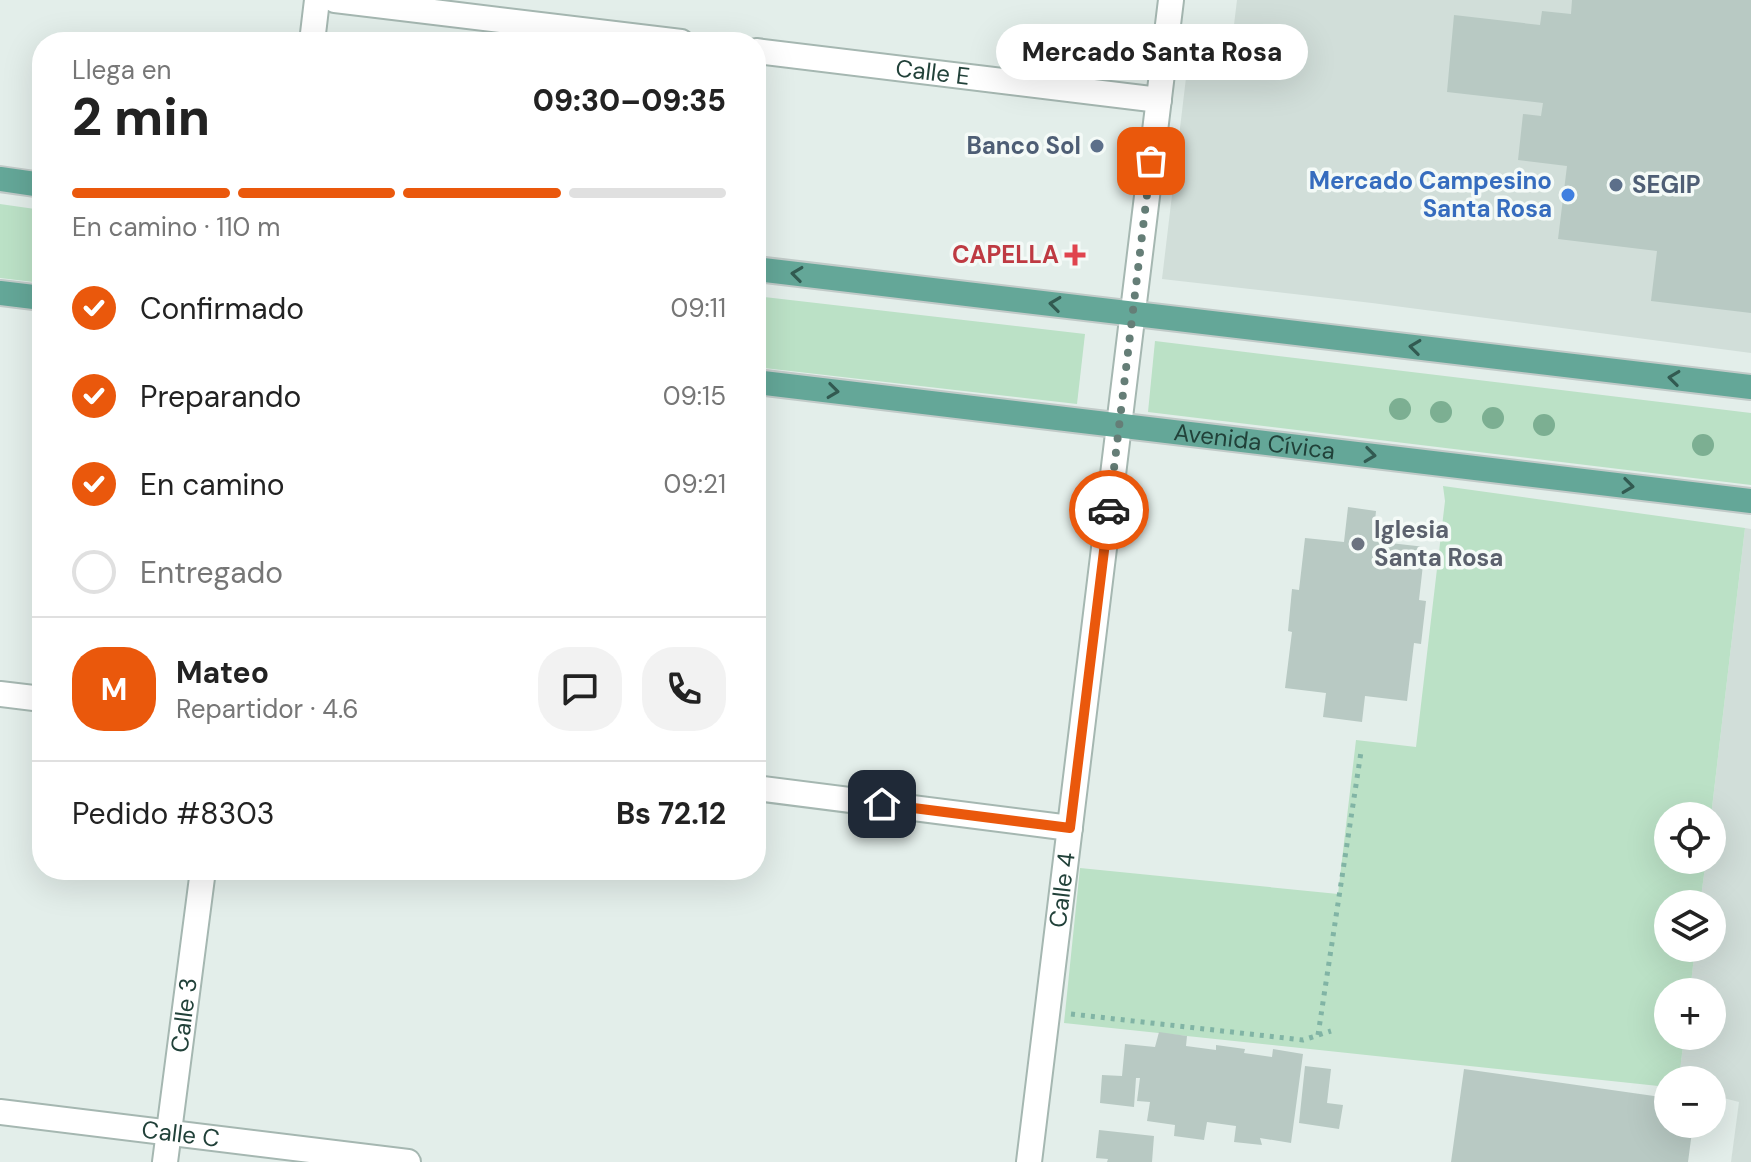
<!DOCTYPE html>
<html lang="es">
<head>
<meta charset="utf-8">
<style>
  body { margin:0; font-family:"DM Sans",sans-serif; background:#f2f2f2; color:#222; height:100vh; display:flex; flex-direction:column; font-size:30px; white-space:nowrap }
  * { box-sizing:border-box; margin:0 }
  p { font-size:26px; color:#767676 }
  .icon { flex:none; width:44px; height:44px; fill:none; stroke:currentColor; stroke-width:2; stroke-linecap:round; stroke-linejoin:round }
  .map { position:relative; flex:1; overflow:hidden }
  .drawer { position:absolute; left:32px; top:32px; width:734px; height:848px; display:flex; flex-direction:column; background:#fff; border-radius:32px; box-shadow:0 8px 32px #0002 }
  .drawer>* { flex:none }
  .controls { position:absolute; left:1654px; top:802px; display:grid; gap:16px }
  .controls a { display:grid; place-items:center; width:72px; height:72px; border-radius:50%; background:#fff; box-shadow:0 8px 32px #0002; font-size:40px }
  .pin { position:absolute; display:grid; place-items:center; width:68px; height:68px; color:#fff; margin:-34px; border-radius:16px; box-shadow:0 4px 12px #0006 }
  .courier { position:absolute; display:grid; place-items:center; width:80px; height:80px; margin:-40px; border:6px solid #ea580c; border-radius:50%; background:#fff; color:#222; box-shadow:0 2px 10px #0007 }
  .bubble { position:absolute; height:56px; border-radius:28px; background:#fff; box-shadow:0 8px 32px #0002; font-size:26px; font-weight:800; line-height:56px; text-align:center }
  .overview em { font-style:normal; font-weight:800 }
  .overview div { display:flex; flex-direction:column-reverse }
  .overview { display:flex; align-items:center; justify-content:space-between; height:136px; padding:0 40px }
  h1 { font-size:52px; font-weight:800; line-height:60px }
  .bar { display:grid; grid-template-columns:repeat(4,1fr); gap:12px 8px; align-content:center; height:96px; padding:0 40px }
  .bar i { height:10px; border-radius:6px; background:#e0e0e0 }
  .bar .on { background:#ea580c }
  .bar p { grid-column:span 4 }
  .line { display:flex; align-items:center; gap:20px; padding:0 40px; border-top:2px solid #e0e0e0 }
  .line div { flex:1 }
  .round { display:grid; place-items:center; flex:none; width:84px; height:84px; border-radius:32px; background:#f2f2f2 }
  ol { padding:0 40px; list-style:none }
  li { display:flex; align-items:center; gap:24px; height:88px }
  li p { margin-inline-start:auto }
  li .icon { padding:8px; border-radius:50%; background:#ea580c; color:#fff; stroke-width:4 }
  li:last-child { color:#767676 }
  li i { width:44px; height:44px; border:4px solid #e0e0e0; border-radius:50% }
  .map>svg:first-child { display:block }
  .built { fill:#d1ded9 }
  .green { fill:#bbe1c6 }
  .building { fill:#b8c9c3 }
  .lines { fill:none; stroke-linecap:round; stroke-linejoin:round }
  .street-casing { stroke:#a5b7b1; stroke-width:28 }
  .primary-casing { stroke:#c1cac8; stroke-width:28 }
  .path { stroke:#81b4a5; stroke-width:5; stroke-dasharray:4 6; stroke-linecap:butt }
  .street { stroke:#fff; stroke-width:24 }
  .primary { stroke:#64a798; stroke-width:24 }
  .tree { fill:#7caf92 }
  .oneway { stroke:#325a51 }
  .done { stroke:#657e77; stroke-width:8; stroke-dasharray:0 14.4 }
  .route { stroke:#ea580c; stroke-width:10 }
  .service-dot { fill:#5c6f8a; stroke:#f4faf7; stroke-width:3 }
  .shop-dot { fill:#3f7fe0; stroke:#f4faf7; stroke-width:3 }
  .health-dot { fill:#e0444e; stroke:#f4faf7; stroke-width:3 }
  .worship-dot { fill:#6b7280; stroke:#f4faf7; stroke-width:3 }
  .labels { text-anchor:middle; stroke-width:7; stroke-linejoin:round; paint-order:stroke }
  .street-label { font-size:24px; fill:#214139; stroke:#f4faf7 }
  .service-label { font-size:24px; font-weight:bold; fill:#4e5e75; stroke:#f4faf7; text-anchor:end }
  .shop-label { font-size:24px; font-weight:bold; fill:#366cbe; stroke:#f4faf7; text-anchor:end }
  .health-label { font-size:24px; font-weight:bold; fill:#be3a42; stroke:#f4faf7; text-anchor:end }
  .worship-label { font-size:24px; font-weight:bold; fill:#5b616d; stroke:#f4faf7; text-anchor:start }
</style>
</head>
<body>
<div class="map">
<svg width="1751" height="1162" viewBox="0 0 1751 1162">
  <rect width="100%" height="100%" fill="#e3eeea"/>
  <!-- built -->
  <g class="built">
    <path d="M 1237,0 L 1751,0 L 1751,353 L 1372,303 L 1162,279 L 1188,61 L 1229,66 Z"/>
    <path d="M 1745,528 L 1751,529 L 1751,1162 L 1731,1162 L 1739,1102 L 1712,1095 L 1712,1080 L 1679,1080 L 1684,1036 L 1712,1036 L 1712,992 L 1690,992 L 1695,948 L 1712,948 L 1712,904 L 1700,904 L 1706,860 L 1712,860 L 1711,816 Z"/>
  </g>
  <!-- green -->
  <g class="green">
    <path d="M 0,204 L 42,210 L 42,283 L 0,278 Z"/>
    <path d="M 756,296 L 1085,334 L 1077,404 L 756,367 Z"/>
    <path d="M 1155,341 L 1751,413 L 1751,485 L 1148,412 Z"/>
    <path d="M 1443,486 L 1745,528 L 1711,816 L 1668,816 L 1668,860 L 1706,860 L 1700,904 L 1668,904 L 1668,948 L 1695,948 L 1690,992 L 1668,992 L 1668,1036 L 1684,1036 L 1679,1080 L 1668,1080 L 1668,1087 L 1064,1023 L 1080,868 L 1338,894 L 1356,740 L 1416,747 L 1445,501 Z"/>
  </g>
  <!-- building -->
  <g class="building">
    <path d="M 1572,0 L 1751,0 L 1751,313 L 1651,301 L 1657,251 L 1558,239 L 1567,166 L 1518,160 L 1523,114 L 1541,116 L 1543,103 L 1447,92 L 1454,15 L 1540,25 L 1542,11 L 1571,14 Z"/>
    <path d="M 1348,507 L 1376,511 L 1373,541 L 1425,547 L 1419,600 L 1426,601 L 1421,644 L 1414,643 L 1407,701 L 1365,696 L 1362,722 L 1323,717 L 1326,693 L 1285,688 L 1292,632 L 1288,631 L 1292,589 L 1299,590 L 1305,538 L 1344,542 Z"/>
    <path d="M 1159,1032 L 1187,1036 L 1186,1046 L 1216,1050 L 1216,1045 L 1245,1049 L 1244,1053 L 1272,1057 L 1273,1049 L 1303,1054 L 1291,1143 L 1260,1138 L 1262,1145 L 1234,1142 L 1236,1126 L 1207,1122 L 1204,1140 L 1174,1136 L 1175,1125 L 1147,1121 L 1150,1102 L 1137,1101 L 1140,1078 L 1136,1078 L 1134,1107 L 1100,1103 L 1102,1075 L 1122,1076 L 1125,1044 L 1155,1047 Z"/>
    <path d="M 1305,1066 L 1331,1069 L 1327,1103 L 1343,1105 L 1339,1129 L 1299,1123 Z"/>
    <path d="M 1464,1069 L 1668,1098 L 1668,1124 L 1693,1124 L 1688,1162 L 1451,1162 Z"/>
    <path d="M 1099,1130 L 1154,1136 L 1152,1162 L 1107,1162 L 1108,1159 L 1096,1158 Z"/>
  </g>
  <g class="lines">
    <!-- street casing -->
    <g class="street-casing">
      <g id="street">
        <path d="M 335,0 L 681,42"/>
        <path d="M 312,42 L 317,0"/>
        <path id="s1" d="M 756,51 L 1159,100"/>
        <path d="M 0,694 L 42,699"/>
        <path d="M 756,788 L 1070,828"/>
        <path id="s2" d="M 0,1112 L 408,1162"/>
        <path id="s3" d="M 165,1162 L 203,870"/>
        <path id="s4" d="M 1029,1162 L 1171,0"/>
      </g>
    </g>
    <!-- primary casing -->
    <g class="primary-casing">
      <g id="primary">
        <path d="M 0,179 L 42,185"/>
        <path d="M 756,269 L 1751,387"/>
        <path d="M 0,293 L 42,298"/>
        <path id="s5" d="M 756,382 L 1751,501"/>
      </g>
    </g>
    <!-- path -->
    <g class="path">
      <path d="M 1071,1014 L 1303,1040 L 1331,1031"/>
      <path d="M 1318,1035 L 1361,752"/>
    </g>
    <!-- street -->
    <use href="#street" class="street"/>
    <!-- primary -->
    <use href="#primary" class="primary"/>
  </g>
  <!-- trees -->
  <g class="tree">
    <circle cx="1400" cy="409" r="11"/>
    <circle cx="1441" cy="412" r="11"/>
    <circle cx="1493" cy="418" r="11"/>
    <circle cx="1544" cy="425" r="11"/>
    <circle cx="1703" cy="445" r="11"/>
  </g>
  <!-- one-way arrows -->
  <defs><path id="oneway-chevron" d="M-2-3.5L2.5 0L-2 3.5" fill="none" stroke-width="1.6" stroke-linecap="round" stroke-linejoin="round" transform="scale(2)"/></defs>
  <g class="oneway">
    <use href="#oneway-chevron" transform="translate(797 274) rotate(-173)"/>
    <use href="#oneway-chevron" transform="translate(1055 304) rotate(-173)"/>
    <use href="#oneway-chevron" transform="translate(1415 347) rotate(-173)"/>
    <use href="#oneway-chevron" transform="translate(1674 378) rotate(-173)"/>
    <use href="#oneway-chevron" transform="translate(833 391) rotate(7)"/>
    <use href="#oneway-chevron" transform="translate(1370 455) rotate(7)"/>
    <use href="#oneway-chevron" transform="translate(1628 486) rotate(7)"/>
  </g>
  <g class="lines">
    <!-- done -->
    <path class="done" d="M 1109,510 L 1151,161"/>
    <!-- route -->
    <path class="route" d="M 882,804 L 1070,828 L 1109,510"/>
  </g>
  <!-- markers -->
  <g class="service-dot">
    <circle cx="1097" cy="146" r="8"/>
    <circle cx="1616" cy="185" r="8"/>
  </g>
  <circle class="shop-dot" cx="1568" cy="195" r="8"/>
  <path class="health-dot" d="M1071 243h8v8h8v8h-8v8h-8v-8h-8v-8h8z"/>
  <circle class="worship-dot" cx="1358" cy="544" r="8"/>
  <g class="labels">
    <!-- street labels -->
    <g class="street-label">
      <text dy="8" stroke="none"><textPath href="#s1" startOffset="178">Calle E</textPath></text>
      <text dy="8" stroke="none"><textPath href="#s5" startOffset="502">Avenida Cívica</textPath></text>
      <text dy="8" stroke="none"><textPath href="#s4" startOffset="274">Calle 4</textPath></text>
      <text dy="8" stroke="none"><textPath href="#s3" startOffset="148">Calle 3</textPath></text>
      <text dy="8" stroke="none"><textPath href="#s2" startOffset="182">Calle C</textPath></text>
    </g>
    <!-- service labels -->
    <g class="service-label">
      <text x="1081" y="154">Banco Sol</text>
      <text x="1632" y="193" text-anchor="start">SEGIP</text>
    </g>
    <!-- shop labels -->
    <g class="shop-label">
      <text x="1552" y="189">Mercado Campesino<tspan x="1552" dy="28">Santa Rosa</tspan></text>
    </g>
    <!-- health labels -->
    <g class="health-label">
      <text x="1059" y="263">CAPELLA</text>
    </g>
    <!-- worship labels -->
    <g class="worship-label">
      <text x="1374" y="538">Iglesia<tspan x="1374" dy="28">Santa Rosa</tspan></text>
    </g>
  </g>
</svg>
<div class="controls">
<a><svg class="icon" aria-label="locate" viewBox="0 0 24 24"><circle cx="12" cy="12" r="6"/><path d="M12 2v4M12 18v4M2 12h4M18 12h4"/></svg></a>
<a><svg class="icon" aria-label="layers" viewBox="0 0 24 24"><path d="M12 4l9 5-9 5-9-5zM3 14l9 5 9-5"/></svg></a>
<a>+</a>
<a>−</a>
</div>
<div class="pin" style="left:1151px;top:161px;background:#ea580c"><svg class="icon" aria-label="bag" viewBox="0 0 24 24"><path d="M5 8h14l-1 12H6zM9 8a3 3 0 0 1 6 0"/></svg></div>
<div class="pin" style="left:882px;top:804px;background:#1f2937"><svg class="icon" aria-label="home" viewBox="0 0 24 24"><path d="M3 11l9-7 9 7M6 9v11h12V9"/></svg></div>
<div class="courier" style="left:1109px;top:510px"><svg class="icon" aria-label="car" viewBox="0 0 24 24"><path d="M5 17H2v-5l4-1 3-4h7l3 4 3 1v5h-3M9 17h6M6 11h13"/><circle cx="7" cy="17" r="2"/><circle cx="17" cy="17" r="2"/></svg></div>
<div class="bubble" style="left:996px;top:24px;width:312px">Mercado Santa Rosa</div>
<section class="drawer">
<div class="overview"><div><h1>2 min</h1><p>Llega en</p></div><em>09:30–09:35</em></div>
<div class="bar"><i class="on"></i><i class="on"></i><i class="on"></i><i></i><p>En camino · 110 m</p></div>
<ol>
<li><svg class="icon" aria-label="check" viewBox="0 0 24 24"><path d="M5 12l5 5 9-10"/></svg>Confirmado<p>09:11</p></li>
<li><svg class="icon" aria-label="check" viewBox="0 0 24 24"><path d="M5 12l5 5 9-10"/></svg>Preparando<p>09:15</p></li>
<li><svg class="icon" aria-label="check" viewBox="0 0 24 24"><path d="M5 12l5 5 9-10"/></svg>En camino<p>09:21</p></li>
<li><i></i>Entregado</li>
</ol>
<div class="line" style="height:144px"><b class="round" style="background:#ea580c;color:#fff">M</b><div><b>Mateo</b><p>Repartidor · 4.6</p></div><a class="round"><svg class="icon" aria-label="chat" viewBox="0 0 24 24"><path d="M4 5h16v11H9l-5 4z"/></svg></a><a class="round"><svg class="icon" aria-label="phone" viewBox="0 0 24 24"><path d="M5 4h4l2 5-3 2q2 4 5 5l2-3 5 2v4C11 20 4 13 5 4z"/></svg></a></div>
<div class="line" style="height:104px"><div>Pedido #8303</div><b>Bs 72.12</b></div>
</section>
</div>
</body>
</html>
